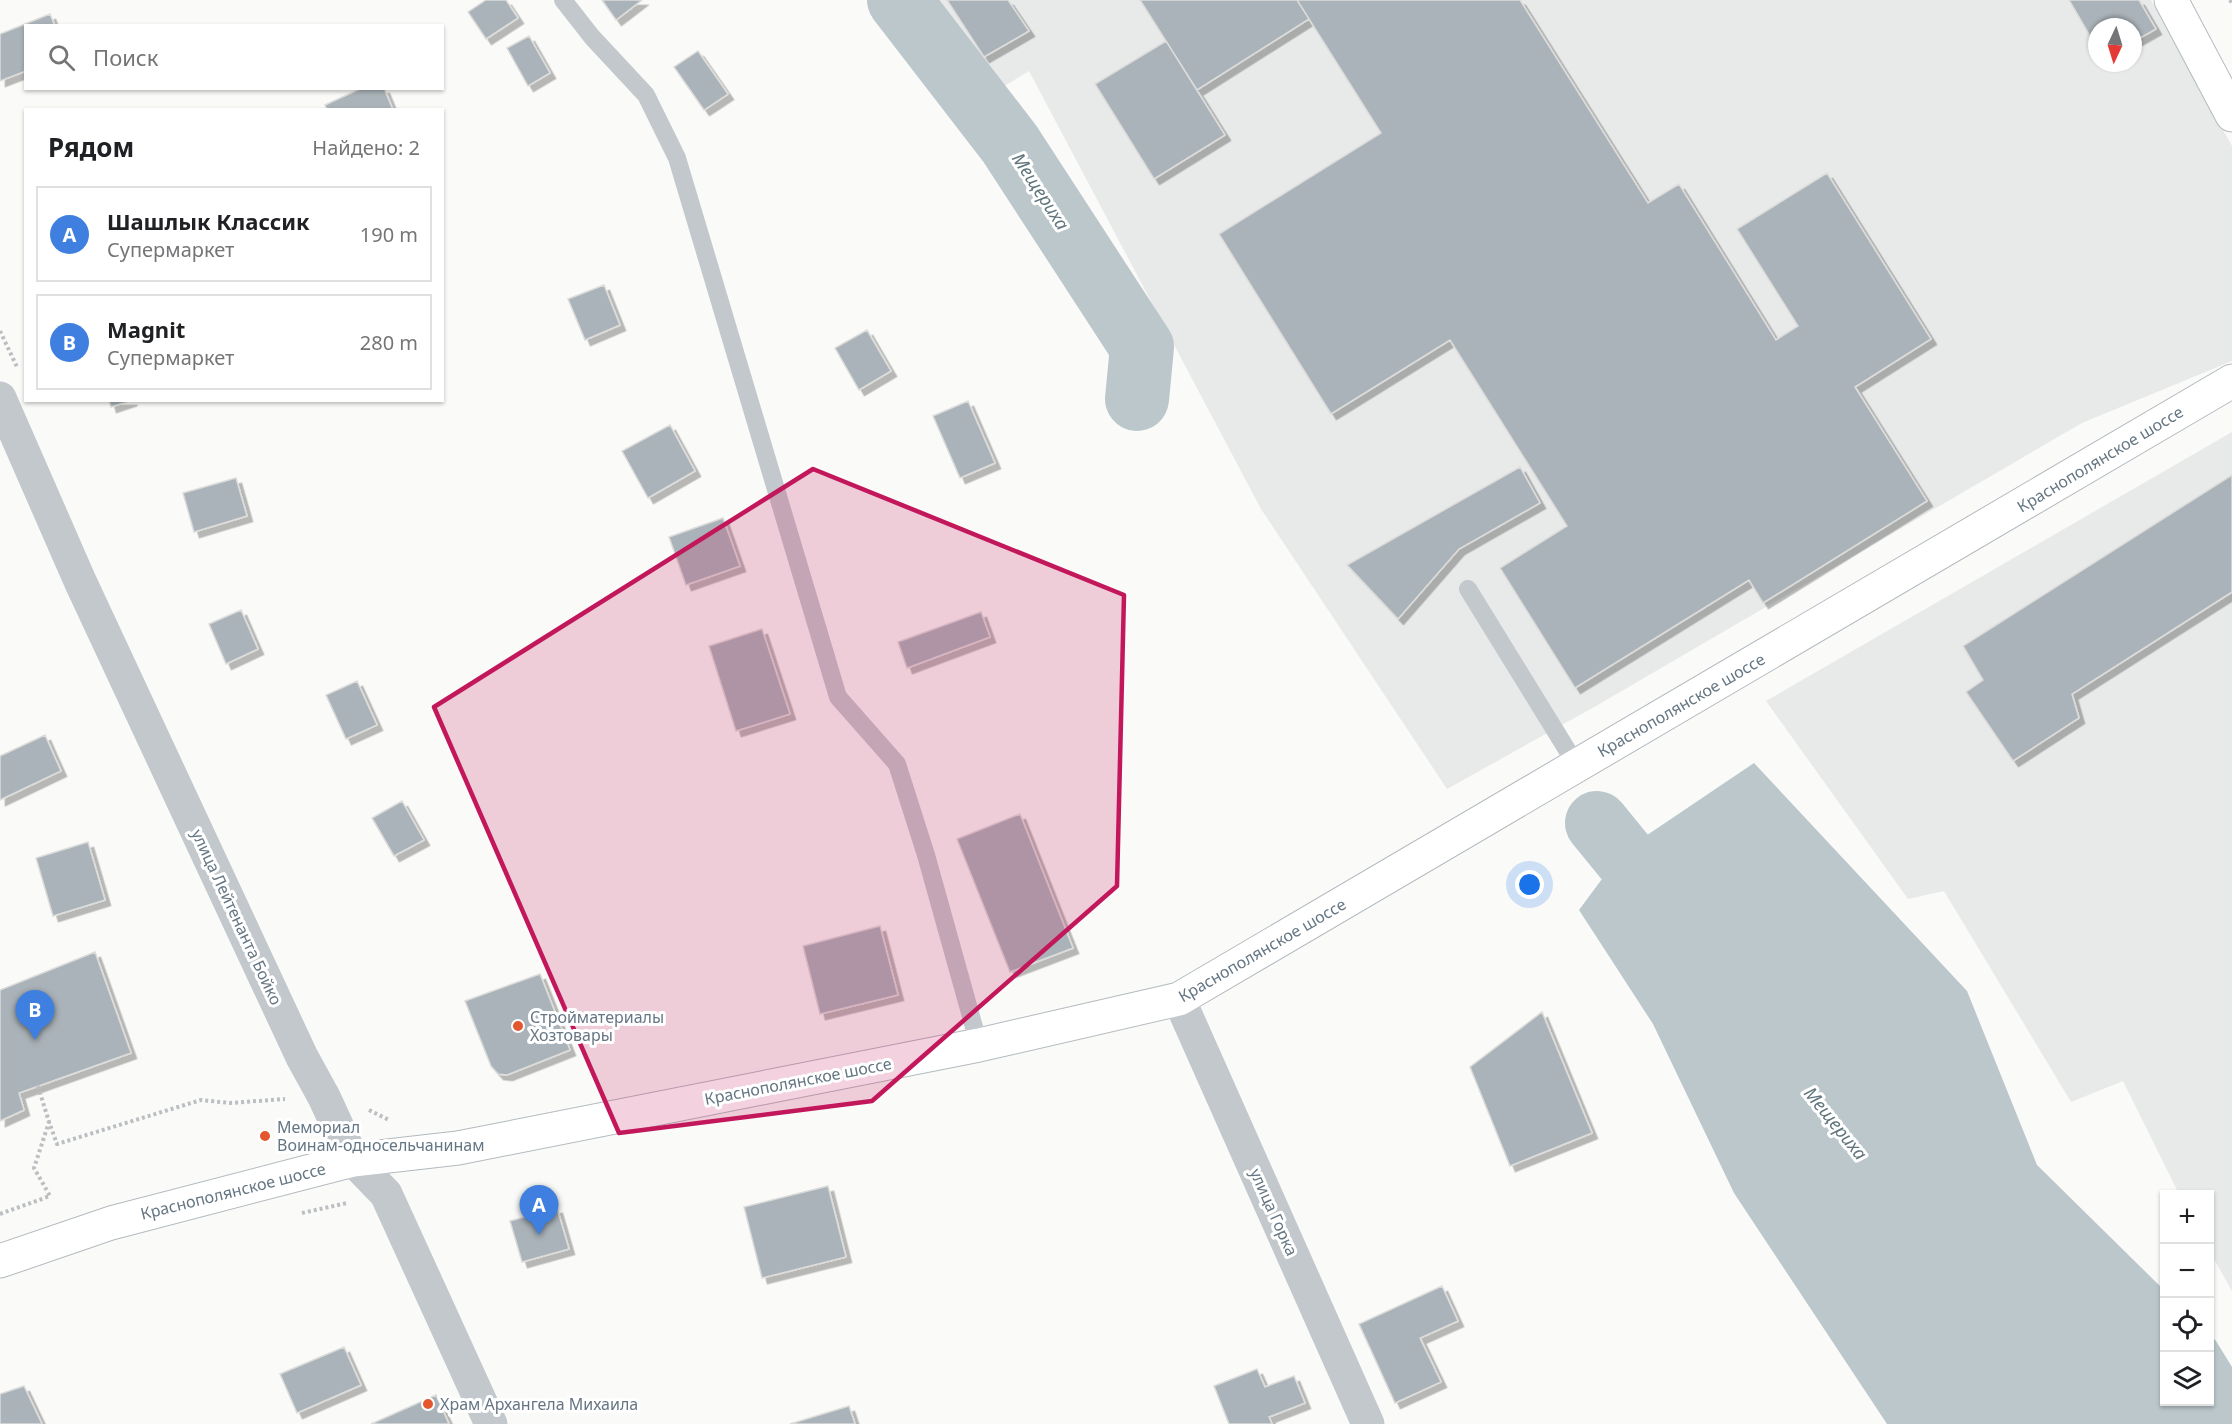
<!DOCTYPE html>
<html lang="ru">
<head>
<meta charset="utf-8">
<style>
	:root { --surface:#fff; --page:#f2f2f2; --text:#202124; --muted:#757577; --line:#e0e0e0; --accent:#e4572e }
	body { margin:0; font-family:"Noto Sans",sans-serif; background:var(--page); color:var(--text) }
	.controls { position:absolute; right:18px; bottom:18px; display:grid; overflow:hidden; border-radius:0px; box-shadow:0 2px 4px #0004 }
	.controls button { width:54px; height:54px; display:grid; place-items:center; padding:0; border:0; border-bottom:2px solid var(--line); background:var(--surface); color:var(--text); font:30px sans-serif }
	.compass { position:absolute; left:2088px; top:18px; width:54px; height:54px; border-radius:50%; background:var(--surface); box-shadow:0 2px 4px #0004; rotate:184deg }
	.you { position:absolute; left:1530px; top:885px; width:21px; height:21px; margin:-15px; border:4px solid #fff; border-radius:50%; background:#1a73e8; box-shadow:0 0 0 9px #1a73e833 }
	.badge { display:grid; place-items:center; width:39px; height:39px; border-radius:50%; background:var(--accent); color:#fff; font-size:20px; font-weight:700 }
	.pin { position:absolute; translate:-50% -50px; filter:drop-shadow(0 2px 3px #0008) }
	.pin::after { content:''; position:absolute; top:32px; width:21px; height:18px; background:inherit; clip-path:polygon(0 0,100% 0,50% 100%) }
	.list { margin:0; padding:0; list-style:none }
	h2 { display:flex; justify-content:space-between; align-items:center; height:78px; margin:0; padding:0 24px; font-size:26px }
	h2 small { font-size:20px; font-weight:400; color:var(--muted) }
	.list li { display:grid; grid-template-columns:39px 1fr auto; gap:18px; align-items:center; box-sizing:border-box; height:96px; margin:0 12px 12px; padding:0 12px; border:2px solid var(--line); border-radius:0px }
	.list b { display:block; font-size:22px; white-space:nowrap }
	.list p { margin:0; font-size:20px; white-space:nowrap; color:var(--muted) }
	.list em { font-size:20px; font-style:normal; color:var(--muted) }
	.icon { flex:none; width:33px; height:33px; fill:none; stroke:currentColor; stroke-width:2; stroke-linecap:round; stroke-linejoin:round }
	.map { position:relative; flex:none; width:2232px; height:1424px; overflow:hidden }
	.search { position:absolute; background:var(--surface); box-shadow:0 2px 4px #0004; left:24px; top:24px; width:420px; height:66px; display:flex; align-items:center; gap:15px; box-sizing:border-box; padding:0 21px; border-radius:0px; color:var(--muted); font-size:22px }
	.panel { position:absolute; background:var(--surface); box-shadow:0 2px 4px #0004; left:24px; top:108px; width:420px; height:294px; border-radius:0px }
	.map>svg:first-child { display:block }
	.built { fill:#e8e9e9; fill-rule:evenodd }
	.water { fill:#bbc7cb }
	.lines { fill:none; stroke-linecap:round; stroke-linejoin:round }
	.river { stroke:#bbc7cb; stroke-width:64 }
	.building { fill:#aab3b9; stroke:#dcdcda; stroke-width:1.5; filter:url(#shadow) }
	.secondary-casing { stroke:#b3babf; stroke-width:35 }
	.path { stroke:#bbbfc2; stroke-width:4; stroke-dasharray:3 3; stroke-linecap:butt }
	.service { stroke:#c3c8cc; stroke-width:18 }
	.minor { stroke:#c3c8cc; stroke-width:33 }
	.secondary { stroke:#fff; stroke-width:33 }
	.marked { fill:#c2185b; fill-opacity:0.2; stroke:#c2185b; stroke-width:4.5; stroke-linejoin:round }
	.poi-dot { fill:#e4572e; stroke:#fff; stroke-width:2 }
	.labels { text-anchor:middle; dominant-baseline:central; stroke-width:6; stroke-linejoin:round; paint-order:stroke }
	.street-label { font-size:16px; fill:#657683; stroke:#fff }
	.poi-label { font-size:16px; fill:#657683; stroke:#fff; text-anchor:start }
	.water-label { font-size:18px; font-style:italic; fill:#60757c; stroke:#fff }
</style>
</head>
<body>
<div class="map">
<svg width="2232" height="1424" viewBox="0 0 2232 1424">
	<defs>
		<filter id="shadow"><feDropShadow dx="5.5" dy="5.5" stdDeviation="0" flood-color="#0004"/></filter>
	</defs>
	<rect width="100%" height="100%" fill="#fafaf8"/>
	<path class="built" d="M 898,0 L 2151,0 L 2232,146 L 2232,361 L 2082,423 L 1596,706 L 1447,789 L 1261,509 L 1029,71 L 985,98 ZM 2097,27 L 2133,27 L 2133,63 L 2097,63 Z
		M 2232,432 L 2232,1291 L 2210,1252 L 2210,1194 L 2179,1194 L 2123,1081 L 2071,1102 L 1944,891 L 1908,899 L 1766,701 Z"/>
	<path class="water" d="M 1754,763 L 1967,991 L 2037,1165 L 2164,1290 L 2164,1402 L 2210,1402 L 2210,1334 L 2216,1341 L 2232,1367 L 2232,1424 L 1887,1424 L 1734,1193 L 1653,1024 L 1579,910 L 1622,852 Z"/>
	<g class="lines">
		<path class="river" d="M 899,0 L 1010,144 L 1142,347 L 1137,399
			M 1597,823 L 1677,921"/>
	</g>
	<path class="building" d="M 486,0 L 506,0 L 518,18 L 486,39 L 468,12 Z
		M 602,0 L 642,0 L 616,20 Z
		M 947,0 L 1008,0 L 1029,31 L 984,57 Z
		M 1140,0 L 1297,0 L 1309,19 L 1197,90 Z
		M 1297,0 L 1520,0 L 1648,203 L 1679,184 L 1776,340 L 1798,326 L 1737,229 L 1827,173 L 1931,339 L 1855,387 L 1927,501 L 1763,603 L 1749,580 L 1575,688 L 1500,568 L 1567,526 L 1450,340 L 1331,414 L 1219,234 L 1381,133 Z
		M 2069,0 L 2139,0 L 2156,29 L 2133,42 L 2133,27 L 2097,27 L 2097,48 Z
		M 50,14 L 55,26 L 26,26 L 26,71 L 0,81 L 0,34 Z
		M 529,36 L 550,73 L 528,86 L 507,48 Z
		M 1166,41 L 1225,135 L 1154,179 L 1095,84 Z
		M 698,51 L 728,94 L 704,110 L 674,67 Z
		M 362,88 L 384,88 L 393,110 L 327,110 L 325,105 Z
		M 604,285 L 620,325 L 585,340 L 568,299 Z
		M 867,330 L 891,371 L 859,390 L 835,348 Z
		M 109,400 L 132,400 L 111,407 Z
		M 968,401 L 995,463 L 960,478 L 933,416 Z
		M 670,425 L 695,471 L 648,498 L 622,451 Z
		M 1520,467 L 1540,503 L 1459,549 L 1398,619 L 1347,565 Z
		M 2232,475 L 2232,592 L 2072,694 L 2079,718 L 2013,761 L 1966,692 L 1983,680 L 1963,646 Z
		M 236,478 L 247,516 L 194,532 L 183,493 Z
		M 723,518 L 740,566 L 686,585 L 669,537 Z
		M 241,610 L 258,649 L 226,664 L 209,624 Z
		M 981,612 L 990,637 L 907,668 L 898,642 Z
		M 762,629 L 790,714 L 736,731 L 709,646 Z
		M 357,681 L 377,725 L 346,739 L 326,695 Z
		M 45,735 L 61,771 L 0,800 L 0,756 Z
		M 402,801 L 424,840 L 394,856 L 372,818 Z
		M 1020,814 L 1073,948 L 1010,972 L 957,839 Z
		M 88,842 L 105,900 L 53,916 L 36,858 Z
		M 880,926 L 898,995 L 820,1014 L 803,946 Z
		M 95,952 L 131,1053 L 19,1093 L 24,1110 L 0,1121 L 0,990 Z
		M 540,974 L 570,1050 L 507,1075 L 498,1074 L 491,1066 L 465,1001 Z
		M 1542,1012 L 1592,1133 L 1510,1166 L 1470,1067 Z
		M 828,1186 L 846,1257 L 762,1278 L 744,1207 Z
		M 557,1208 L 569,1249 L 522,1262 L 510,1221 Z
		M 1442,1286 L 1458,1321 L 1420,1338 L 1441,1382 L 1395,1403 L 1359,1324 Z
		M 344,1347 L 361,1385 L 297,1413 L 280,1374 Z
		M 1257,1369 L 1265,1387 L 1294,1376 L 1305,1403 L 1269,1417 L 1272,1424 L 1229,1424 L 1214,1386 Z
		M 24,1386 L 42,1424 L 0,1424 L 0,1394 Z
		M 436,1395 L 449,1424 L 371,1424 Z
		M 849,1406 L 855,1424 L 790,1424 Z"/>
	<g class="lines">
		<defs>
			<path id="secondary" d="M 2171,0 L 2232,115
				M 0,1261 L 111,1223 L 353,1160 L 458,1148 L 979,1045 L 1179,999 L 2232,381"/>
		</defs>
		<use href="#secondary" class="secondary-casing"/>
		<path class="path" d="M 2230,0 L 2232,3
			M 0,331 L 17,367
			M 38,1086 L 49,1122
			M 369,1110 L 389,1120
			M 302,1213 L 347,1203
			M 0,1214 L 50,1196 L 34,1168 L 49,1122 L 57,1144 L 201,1100 L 230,1103 L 285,1099"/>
		<path class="service" d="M 563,0 L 592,37 L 646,95 L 677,158 L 838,697 L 897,764 L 926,855 L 979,1045
			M 1468,589 L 1577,766"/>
		<path class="minor" d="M 0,398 L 80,581 L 302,1057 L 324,1097 L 353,1160 L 386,1194 L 491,1424
			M 1179,999 L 1368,1424"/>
		<use href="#secondary" class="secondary"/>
	</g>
	<path class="marked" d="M 813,469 L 1124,595 L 1117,886 L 872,1101 L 619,1133 L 434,707 Z"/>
	<g class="poi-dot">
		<circle cx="518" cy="1026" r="6"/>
		<circle cx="265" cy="1136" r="6"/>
		<circle cx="428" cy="1404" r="6"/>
	</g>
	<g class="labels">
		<g class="street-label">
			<text transform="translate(2100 459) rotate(-31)">Краснополянское шоссе</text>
			<text transform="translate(1681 705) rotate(-30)">Краснополянское шоссе</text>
			<text transform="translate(237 917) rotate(65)">улица Лейтенанта Бойко</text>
			<text transform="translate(1262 950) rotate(-30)">Краснополянское шоссе</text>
			<text transform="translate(798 1081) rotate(-11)">Краснополянское шоссе</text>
			<text transform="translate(233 1191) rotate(-14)">Краснополянское шоссе</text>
			<text transform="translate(1274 1212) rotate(66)">улица Горка</text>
		</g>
		<g class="poi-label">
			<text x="530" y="1017">Стройматериалы<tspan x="530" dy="18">Хозтовары</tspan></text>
			<text x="277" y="1127">Мемориал<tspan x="277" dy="18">Воинам-односельчанинам</tspan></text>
			<text x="440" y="1404">Храм Архангела Михаила</text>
		</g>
		<g class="water-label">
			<text transform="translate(1041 191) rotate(57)">Мещериха</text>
			<text transform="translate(1836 1123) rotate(51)">Мещериха</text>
		</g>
	</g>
</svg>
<div class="controls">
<button>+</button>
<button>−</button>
<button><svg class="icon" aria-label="locate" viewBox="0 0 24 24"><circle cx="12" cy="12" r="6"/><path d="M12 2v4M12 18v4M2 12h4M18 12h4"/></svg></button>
<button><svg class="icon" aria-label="layers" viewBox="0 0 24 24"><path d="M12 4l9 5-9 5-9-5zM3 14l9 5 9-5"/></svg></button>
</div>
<svg class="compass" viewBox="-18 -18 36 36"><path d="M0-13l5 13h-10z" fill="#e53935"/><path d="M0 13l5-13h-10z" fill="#757577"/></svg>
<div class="you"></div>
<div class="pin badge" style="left:539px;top:1235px;background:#3f7fe0">A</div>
<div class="pin badge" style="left:35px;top:1040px;background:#3f7fe0">B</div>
<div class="search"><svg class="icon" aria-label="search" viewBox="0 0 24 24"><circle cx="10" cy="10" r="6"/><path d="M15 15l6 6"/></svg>Поиск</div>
<section class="panel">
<h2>Рядом<small>Найдено: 2</small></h2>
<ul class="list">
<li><span class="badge" style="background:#3f7fe0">A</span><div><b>Шашлык Классик</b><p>Супермаркет</p></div><em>190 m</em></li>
<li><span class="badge" style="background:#3f7fe0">B</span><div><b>Magnit</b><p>Супермаркет</p></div><em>280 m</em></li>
</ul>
</section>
</div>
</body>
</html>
